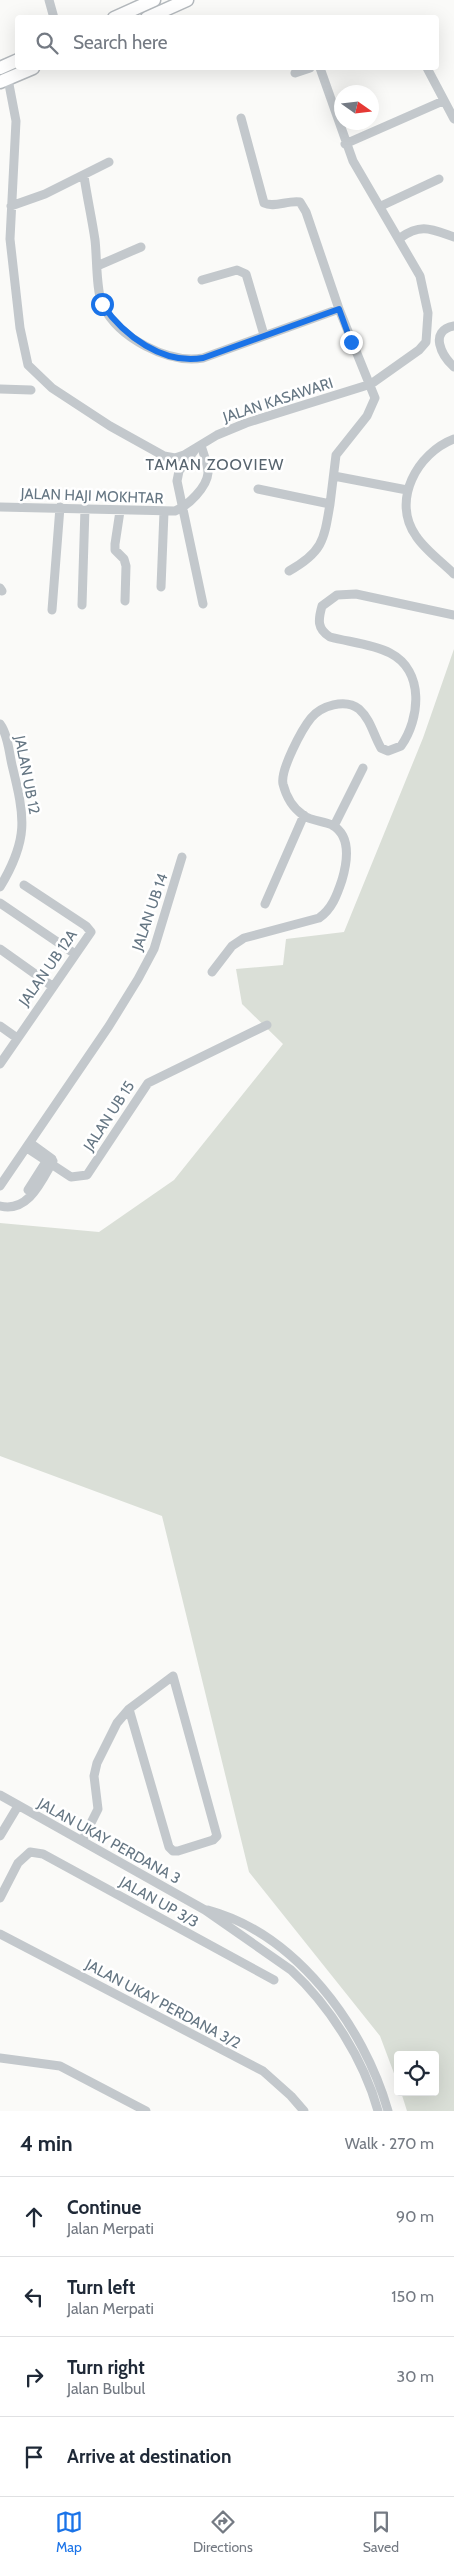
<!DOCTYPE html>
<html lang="en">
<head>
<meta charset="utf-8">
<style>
	:root { --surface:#fff; --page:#f6f6f7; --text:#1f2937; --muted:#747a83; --line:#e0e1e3; --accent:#1a73e8 }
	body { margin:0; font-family:Cabin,sans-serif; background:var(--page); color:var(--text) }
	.controls { position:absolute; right:15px; bottom:15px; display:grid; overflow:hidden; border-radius:5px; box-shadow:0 5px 20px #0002 }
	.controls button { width:45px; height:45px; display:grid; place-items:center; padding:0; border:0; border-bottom:1px solid var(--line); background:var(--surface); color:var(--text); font:25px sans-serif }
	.compass { position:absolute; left:334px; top:85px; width:45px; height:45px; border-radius:50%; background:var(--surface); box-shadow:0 5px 20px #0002; rotate:104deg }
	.stop { position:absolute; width:15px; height:15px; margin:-11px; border:4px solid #1a73e8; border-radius:50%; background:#fff }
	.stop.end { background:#1a73e8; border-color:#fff; box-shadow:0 1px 5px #0008 }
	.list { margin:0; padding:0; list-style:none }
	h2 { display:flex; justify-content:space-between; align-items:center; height:65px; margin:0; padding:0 20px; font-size:21px }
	h2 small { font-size:16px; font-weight:400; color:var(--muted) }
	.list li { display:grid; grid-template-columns:32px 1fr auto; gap:15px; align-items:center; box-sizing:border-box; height:80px; padding:0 20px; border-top:1px solid var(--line) }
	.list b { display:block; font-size:19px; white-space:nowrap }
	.list p { margin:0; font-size:16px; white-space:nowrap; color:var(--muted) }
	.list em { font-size:16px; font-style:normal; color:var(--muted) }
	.icon { flex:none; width:28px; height:28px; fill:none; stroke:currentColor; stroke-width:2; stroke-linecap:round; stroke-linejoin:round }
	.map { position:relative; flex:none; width:454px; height:2111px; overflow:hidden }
	.search { position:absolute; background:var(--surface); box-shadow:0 5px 20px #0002; left:15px; right:15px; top:15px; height:55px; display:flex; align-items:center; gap:12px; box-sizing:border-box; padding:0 18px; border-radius:5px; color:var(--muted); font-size:19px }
	.sheet { height:385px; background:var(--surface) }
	nav { display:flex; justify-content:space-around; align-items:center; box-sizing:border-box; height:70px; border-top:1px solid var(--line); background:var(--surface); font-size:14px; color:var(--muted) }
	nav a { display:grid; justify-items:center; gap:2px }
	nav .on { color:var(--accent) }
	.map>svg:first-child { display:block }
	.green { fill:#dadfd7 }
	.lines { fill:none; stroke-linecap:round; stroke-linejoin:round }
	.highway-casing { stroke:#b4b9bd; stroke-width:15 }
	.minor { stroke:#c3c8cc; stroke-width:9 }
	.highway { stroke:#fff; stroke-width:12 }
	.route { stroke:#1a73e8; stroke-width:6 }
	.labels { text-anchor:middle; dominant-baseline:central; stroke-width:5; stroke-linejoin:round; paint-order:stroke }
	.street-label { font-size:15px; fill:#657683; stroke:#fff }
	.neighbourhood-label { font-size:16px; letter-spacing:1px; fill:#57646e; stroke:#fff }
</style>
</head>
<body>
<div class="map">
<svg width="454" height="2111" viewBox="0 0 454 2111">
	<rect width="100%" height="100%" fill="#fafaf8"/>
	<path class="green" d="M 454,649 L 454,2111 L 407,2111 L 401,2092 L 435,2092 L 435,2055 L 398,2055 L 398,2084 L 380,2036 L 249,1872 L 162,1516 L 0,1456 L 0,1223 L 99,1232 L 174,1180 L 283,1044 L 242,1004 L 236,969 L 283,965 L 286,939 L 344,932 L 423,738 Z"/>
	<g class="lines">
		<defs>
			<path id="highway" d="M 114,18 L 154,0
				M 147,18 L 187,0
				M 0,68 L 18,60
				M 0,82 L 33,68"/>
		</defs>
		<use href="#highway" class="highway-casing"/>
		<path class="minor" d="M 49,0 L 54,18
			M 427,68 L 454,119
			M 295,73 L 310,68
			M 8,79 L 16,121 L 10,239 L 20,328 L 28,365 L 52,388 L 110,426 L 164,456 L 175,458 L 184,455 L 217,435 L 246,423 L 371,384 L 419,350 L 426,342 L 428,313 L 420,276 L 353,161 L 320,68
			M 241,118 L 264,203 C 274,208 288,200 300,202 L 306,212 L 339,309 L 375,398 L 367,416 L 336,455 L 330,504 L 258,489
			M 345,144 L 443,101
			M 84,176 C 87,197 92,219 95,240 C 97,256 96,293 103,306 C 119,338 168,364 203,358 L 339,309
			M 11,206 L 45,194 L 109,162
			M 381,206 L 439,179
			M 400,238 C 421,223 431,229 454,237
			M 97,266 L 141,247
			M 202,280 L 237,270 L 246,274 L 264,335
			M 454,326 C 428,331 442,356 454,367
			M 0,389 L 31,390
			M 454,439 C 417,453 391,501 416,536 C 425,550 442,562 454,574
			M 194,451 L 179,471 L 177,481 L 203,604
			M 334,476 L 407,490
			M 0,507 L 175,511 C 188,506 207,487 208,473 C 208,464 203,453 201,445
			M 120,511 L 115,544 L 115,550 L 124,559 L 126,566 L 125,601
			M 289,571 C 323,552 324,540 330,504
			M 161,587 L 164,512
			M 0,588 L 2,591
			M 82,605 L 85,508
			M 52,610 L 60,507
			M 0,724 C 8,735 9,752 12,765 C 25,818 29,839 0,887
			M 334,826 L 363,768
			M 0,903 L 75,954
			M 265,904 L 304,815
			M 0,949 L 52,986
			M 212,972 L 232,946 L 244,938 L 319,918 C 332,909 337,895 342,880 C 347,863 352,836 332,825 C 323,821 311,821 303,815 C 293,808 286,796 283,784 C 280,770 302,729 311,718 C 321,706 345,698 359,709 C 371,720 373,734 381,748 L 388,751 L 401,746 C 420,719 425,671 390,653 C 373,644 349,642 330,637 C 317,629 318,620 322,606 L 337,595 L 356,594 L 454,615
			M 0,1026 L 17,1038
			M 0,1064 L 91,932 L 86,926 L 24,885
			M 30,1143 L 52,1159
			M 27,1148 L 71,1177 L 87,1175 L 148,1083 L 267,1025
			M 0,1186 L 109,1026 L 138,979 L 154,949 L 182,857
			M 28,1190 L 49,1157
			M 0,1206 C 28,1213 41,1182 53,1161
			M 0,1795 L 205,1910 L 291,1970 C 330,2006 364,2060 378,2111
			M 0,1836 L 18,1806
			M 82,1841 L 98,1809 L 94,1776 L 97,1763 L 117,1723 L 129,1709 L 173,1676 L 217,1836 L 213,1840 L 178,1851 L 173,1851 L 169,1847 L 129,1709
			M 0,1898 L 18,1863 L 30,1852 L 43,1854 L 274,1980
			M 208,1910 C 296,1934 364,2026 388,2111
			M 0,1934 L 263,2071 L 291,2096 L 304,2111
			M 0,2058 L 60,2066 L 146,2111"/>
		<use href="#highway" class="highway"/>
	</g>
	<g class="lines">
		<path class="route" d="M 102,304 C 124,336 163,365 203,358 L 339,309 L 351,342"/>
	</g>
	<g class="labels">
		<g class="street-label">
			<text transform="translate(278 400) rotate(-18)">JALAN KASAWARI</text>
			<text transform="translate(92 496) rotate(2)">JALAN HAJI MOKHTAR</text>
			<text transform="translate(27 775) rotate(79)">JALAN UB 12</text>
			<text transform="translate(150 912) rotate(-71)">JALAN UB 14</text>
			<text transform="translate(48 968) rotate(-55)">JALAN UB 12A</text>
			<text transform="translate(109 1116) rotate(-57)">JALAN UB 15</text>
			<text transform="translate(109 1841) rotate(29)">JALAN UKAY PERDANA 3</text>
			<text transform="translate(159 1902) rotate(29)">JALAN UP 3/3</text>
			<text transform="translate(163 2004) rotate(28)">JALAN UKAY PERDANA 3/2</text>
		</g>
		<g class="neighbourhood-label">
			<text x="215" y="464">TAMAN ZOOVIEW</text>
		</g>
	</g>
</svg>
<div class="controls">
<button><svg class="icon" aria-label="locate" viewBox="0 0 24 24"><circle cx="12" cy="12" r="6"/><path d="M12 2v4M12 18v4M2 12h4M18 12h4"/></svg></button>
</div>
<svg class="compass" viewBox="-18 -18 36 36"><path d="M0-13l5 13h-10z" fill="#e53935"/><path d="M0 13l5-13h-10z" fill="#747a83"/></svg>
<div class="stop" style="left:102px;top:304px"></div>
<div class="stop end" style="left:351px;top:342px"></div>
<div class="search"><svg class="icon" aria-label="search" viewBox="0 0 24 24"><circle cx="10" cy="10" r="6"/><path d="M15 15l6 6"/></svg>Search here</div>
</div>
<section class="sheet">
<h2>4 min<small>Walk · 270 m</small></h2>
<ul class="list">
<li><svg class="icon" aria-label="ahead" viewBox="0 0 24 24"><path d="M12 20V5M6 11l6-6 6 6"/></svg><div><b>Continue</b><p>Jalan Merpati</p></div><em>90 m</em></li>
<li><svg class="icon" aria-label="left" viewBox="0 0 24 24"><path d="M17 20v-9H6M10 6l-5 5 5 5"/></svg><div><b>Turn left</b><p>Jalan Merpati</p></div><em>150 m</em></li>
<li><svg class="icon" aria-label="right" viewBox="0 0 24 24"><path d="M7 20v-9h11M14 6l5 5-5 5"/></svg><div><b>Turn right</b><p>Jalan Bulbul</p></div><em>30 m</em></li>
<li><svg class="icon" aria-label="arrive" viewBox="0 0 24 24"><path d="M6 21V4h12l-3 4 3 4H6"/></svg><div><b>Arrive at destination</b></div></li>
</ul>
</section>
<nav>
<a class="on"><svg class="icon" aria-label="map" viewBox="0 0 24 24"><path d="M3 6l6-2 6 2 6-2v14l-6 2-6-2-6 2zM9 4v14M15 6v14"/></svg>Map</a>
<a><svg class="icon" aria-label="directions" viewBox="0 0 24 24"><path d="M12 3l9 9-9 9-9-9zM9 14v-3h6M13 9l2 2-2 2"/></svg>Directions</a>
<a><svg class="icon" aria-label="saved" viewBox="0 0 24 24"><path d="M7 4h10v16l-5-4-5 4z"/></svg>Saved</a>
</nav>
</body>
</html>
